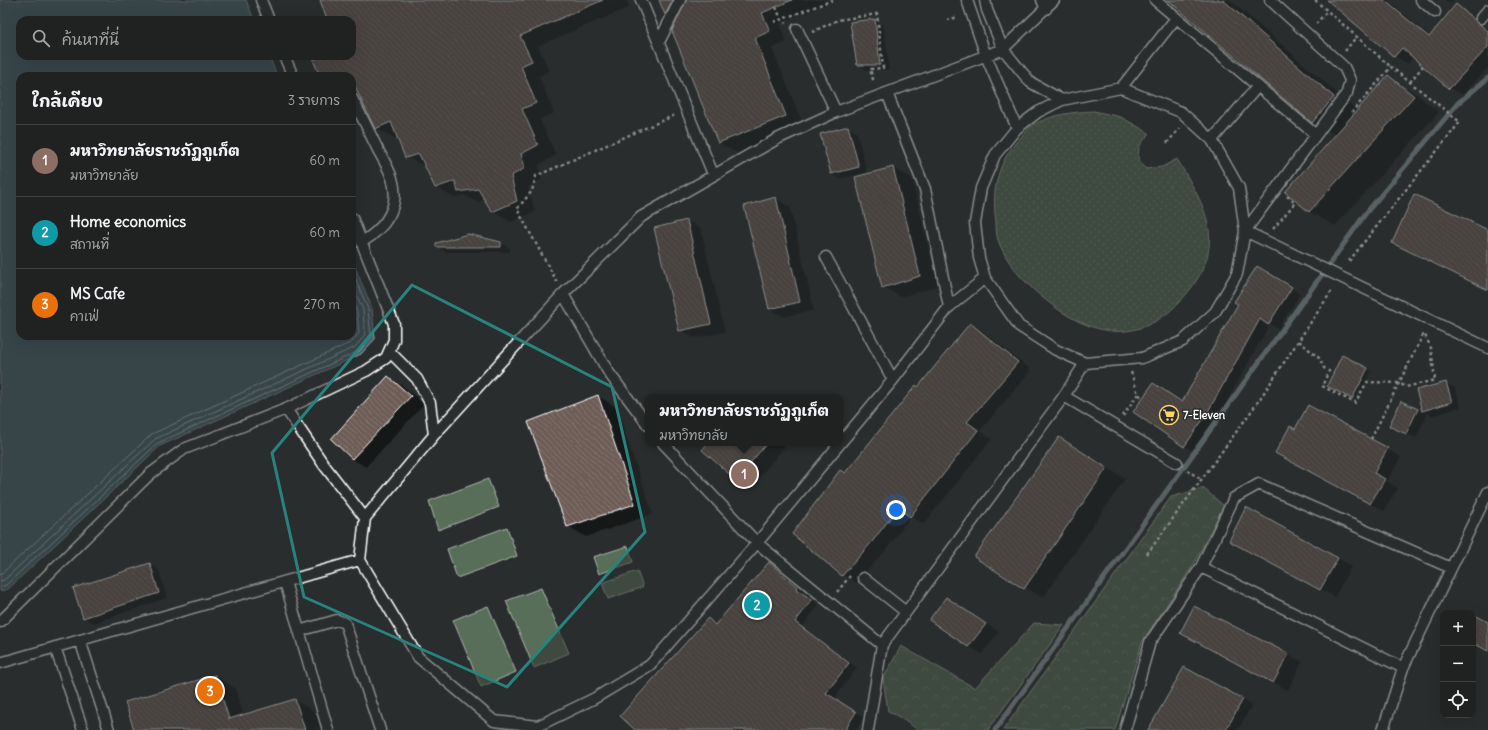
<!DOCTYPE html>
<html lang="th">
<head>
<meta charset="utf-8">
<style>
	:root { --surface:#202222; --page:#2d2f2f; --text:#f1f3f6; --muted:#a2a4a5; --line:#3d3f40; --accent:#1a73e8 }
	body { margin:0; font-family:Delius,"Playpen Sans Thai",sans-serif; background:var(--page); color:var(--text) }
	.controls { position:absolute; right:12px; bottom:12px; display:grid; overflow:hidden; border-radius:8px; box-shadow:0 4px 16px #0002 }
	.controls button { width:36px; height:36px; display:grid; place-items:center; padding:0; border:0; border-bottom:1px solid var(--line); background:var(--surface); color:var(--text); font:20px sans-serif }
	.you { position:absolute; left:896px; top:510px; width:14px; height:14px; margin:-10px; border:3px solid #fff; border-radius:50%; background:#1a73e8; box-shadow:0 0 0 6px #1a73e833 }
	.badge { display:grid; place-items:center; width:26px; height:26px; border-radius:50%; background:var(--accent); color:#fff; font-size:13px; font-weight:700 }
	.pin { position:absolute; translate:-50% -50%; border:2px solid #fff; box-shadow:0 1px 4px #0006 }
	.popup { position:absolute; left:645px; top:394px; width:198px; height:52px; box-sizing:border-box; display:grid; place-content:center; border-radius:8px; background:var(--surface); filter:drop-shadow(0 1px 3px #0005); font-size:13px; white-space:nowrap; color:var(--muted) }
	.popup b { font-size:15px; color:var(--text) }
	.popup::after { content:''; position:absolute; left:50%; top:100%; margin-left:-8px; border:8px solid transparent; border-top-color:var(--surface) }
	.list { margin:0; padding:0; list-style:none }
	h2 { display:flex; justify-content:space-between; align-items:center; height:52px; margin:0; padding:0 16px; font-size:17px }
	h2 small { font-size:13px; font-weight:400; color:var(--muted) }
	.list li { display:grid; grid-template-columns:26px 1fr auto; gap:12px; align-items:center; box-sizing:border-box; height:72px; padding:0 16px; border-top:1px solid var(--line) }
	.list b { display:block; font-size:15px; white-space:nowrap }
	.list p { margin:0; font-size:13px; white-space:nowrap; color:var(--muted) }
	.list em { font-size:13px; font-style:normal; color:var(--muted) }
	.icon { flex:none; width:22px; height:22px; fill:none; stroke:currentColor; stroke-width:2; stroke-linecap:round; stroke-linejoin:round }
	.map { position:relative; flex:none; width:1488px; height:730px; overflow:hidden }
	.search { position:absolute; background:var(--surface); box-shadow:0 4px 16px #0002; left:16px; top:16px; width:340px; height:44px; display:flex; align-items:center; gap:10px; box-sizing:border-box; padding:0 14px; border-radius:12px; color:var(--muted); font-size:15px }
	.panel { position:absolute; background:var(--surface); box-shadow:0 4px 16px #0002; left:16px; top:72px; width:340px; height:268px; border-radius:12px }
	.map>svg:first-child { display:block }
	.grass { fill:url(#grass-dots); stroke:#acb6ac }
	.forest { fill:url(#forest-crowns); stroke:#acb6ac }
	.park { fill:#596e59; stroke:#acb6ac }
	.water { fill:#46626a; stroke:#90a1a6 }
	.shadow { fill:#0007 }
	.lines { fill:none; stroke-linecap:round; stroke-linejoin:round }
	.shore { stroke:#b5c0c3; stroke-width:1 }
	.stream { stroke:#90a1a6; stroke-width:5 }
	.building { fill:url(#building-back-hatch); stroke:#fff }
	.lane-casing { stroke:#fff; stroke-width:13 }
	.path { stroke:#fff; stroke-width:2.5; stroke-dasharray:3 3; stroke-linecap:butt }
	.lane { stroke:#2a2d2e; stroke-width:10 }
	.marked { fill:none; stroke:#27847c; stroke-width:3; stroke-linejoin:round }
	.labels { text-anchor:middle; dominant-baseline:central; stroke-width:3; stroke-linejoin:round; paint-order:stroke }
	.poi-label { font-size:11px; font-weight:bold; fill:#fff; stroke:#2a2d2e; text-anchor:start }
</style>
</head>
<body>
<div class="map">
<svg width="1488" height="730" viewBox="0 0 1488 730">
	<defs>
		<pattern id="grass-dots" width="8" height="8" patternUnits="userSpaceOnUse"><rect width="8" height="8" fill="#596e59"/><path d="M2 2h.1M6 6h.1" fill="none" stroke="#728472" stroke-width="1.8" stroke-linecap="round"/></pattern>
		<pattern id="forest-crowns" width="20" height="18" patternUnits="userSpaceOnUse"><rect width="20" height="18" fill="#596e59"/><path d="M2 6a3 3 0 1 1 6 0M12 15a3 3 0 1 1 6 0" fill="none" stroke="#728472"/></pattern>
		<pattern id="building-back-hatch" width="6" height="6" patternUnits="userSpaceOnUse"><rect width="6" height="6" fill="#6e5d56"/><path d="M-1 5l2 2M0 0l6 6M5-1l2 2" fill="none" stroke="#84756f"/></pattern>
	</defs>
	<rect width="100%" height="100%" fill="#2a2d2e"/>
	<filter id="ink" filterUnits="userSpaceOnUse"><feTurbulence type="fractalNoise" baseFrequency=".025" numOctaves="2"/><feDisplacementMap in="SourceGraphic" scale="8" xChannelSelector="R" yChannelSelector="G"/><feConvolveMatrix kernelMatrix="1 2 1 2 8 2 1 2 1" color-interpolation-filters="sRGB"/></filter>
	<g filter="url(#ink)">
		<path class="grass" d="M 1094,111 L 1121,117 L 1149,133 L 1139,147 L 1138,159 L 1146,169 L 1162,167 L 1177,159 C 1203,203 1227,239 1192,287 C 1147,347 1096,342 1042,297 C 1024,282 1006,263 998,240 C 996,234 996,228 996,222 C 991,189 998,160 1022,136 C 1026,132 1030,126 1035,124 C 1054,114 1073,112 1094,111 Z"/>
		<path class="forest" d="M 1203,488 L 1224,506 L 1192,567 L 1142,642 L 1115,730 L 1003,730 L 1171,497 Z
			M 1034,623 L 1064,625 L 988,730 L 917,730 L 908,722 L 888,711 L 883,679 L 901,646 L 975,688 Z"/>
		<path class="park" d="M 488,479 L 499,507 L 438,530 L 429,501 Z
			M 507,527 L 517,556 L 457,578 L 447,549 Z
			M 628,546 L 633,562 L 599,574 L 593,557 Z
			M 637,571 L 643,587 L 608,599 L 602,583 Z
			M 541,588 L 569,653 L 534,668 L 506,601 Z
			M 488,606 L 516,672 L 481,687 L 453,620 Z"/>
		<path class="water" d="M 0,0 L 246,0 L 254,20 L 20,20 L 20,56 L 269,56 L 277,76 L 20,76 L 20,336 L 352,336 L 352,260 L 372,308 L 375,339 L 361,354 L 160,446 L 8,589 L 0,591 Z"/>
		<path class="shadow" d="M 321,0 L 626,0 L 630,7 L 538,46 L 549,71 L 539,76 L 554,113 L 540,119 L 556,155 L 539,165 L 542,179 L 528,187 L 535,212 L 511,222 L 492,211 L 486,200 L 477,202 L 464,195 L 454,198 L 436,187 L 426,167 L 406,157 L 398,137 L 394,138 L 376,128 L 358,90 L 352,92 L 352,76 L 322,76 L 323,56 L 352,56 L 352,20 L 328,20 Z
			M 660,0 L 837,0 L 780,23 L 787,42 L 772,48 L 804,126 L 737,153 L 719,143 L 678,21 L 666,14 Z
			M 1170,0 L 1230,0 L 1358,111 L 1388,77 L 1413,92 L 1439,112 L 1335,226 L 1310,212 L 1286,192 L 1336,136 L 1312,122 Z
			M 1328,0 L 1387,0 L 1430,36 L 1456,6 L 1469,13 L 1488,29 L 1488,68 L 1463,95 L 1450,88 L 1413,57 L 1408,64 L 1395,56 Z
			M 1444,0 L 1454,0 L 1451,4 Z
			M 874,20 L 884,26 L 889,70 L 867,70 L 858,65 Z
			M 847,127 L 857,133 L 867,172 L 841,179 L 832,174 Z
			M 893,168 L 912,178 L 938,286 L 901,297 L 883,287 L 856,178 Z
			M 776,199 L 790,207 L 814,310 L 784,317 L 770,309 Z
			M 687,221 L 701,229 L 725,332 L 694,338 L 680,330 Z
			M 1488,232 L 1488,290 L 1393,243 Z
			M 501,243 L 510,248 L 510,252 L 446,252 L 437,247 Z
			M 1267,272 L 1300,294 L 1278,329 L 1270,324 L 1216,421 L 1194,451 L 1185,446 L 1183,403 L 1239,304 Z
			M 970,324 L 984,332 L 1031,370 L 980,431 L 992,439 L 924,524 L 911,517 L 885,551 L 856,583 L 843,575 L 846,474 Z
			M 1367,368 L 1371,371 L 1357,400 L 1332,388 Z
			M 388,377 L 402,385 L 424,404 L 366,467 L 352,459 Z
			M 1446,383 L 1455,388 L 1461,407 L 1432,416 L 1428,413 L 1416,438 L 1399,431 L 1401,402 L 1423,413 L 1417,391 Z
			M 598,396 L 616,407 L 653,514 L 586,537 L 568,526 Z
			M 1296,430 L 1387,449 L 1401,457 L 1387,481 L 1398,488 L 1384,511 L 1290,460 Z
			M 1060,438 L 1125,479 L 1043,598 L 975,557 Z
			M 710,443 L 787,443 L 787,444 L 751,487 L 737,479 L 703,450 Z
			M 1244,548 L 1338,558 L 1351,566 L 1335,597 Z
			M 769,563 L 778,568 L 805,593 L 804,594 L 819,605 L 802,627 L 857,668 L 834,699 L 864,717 L 856,730 L 637,730 L 708,619 L 716,624 Z
			M 150,564 L 159,570 L 167,598 L 94,623 L 84,618 L 74,589 Z
			M 947,598 L 999,632 L 982,654 L 968,646 Z
			M 1462,610 L 1469,613 L 1460,613 Z
			M 1195,640 L 1288,654 L 1302,662 L 1288,690 Z
			M 1184,668 L 1252,705 L 1238,730 L 1149,730 Z
			M 215,676 L 235,688 L 244,716 L 295,700 L 315,712 L 321,730 L 135,730 Z"/>
		<g class="lines">
			<path class="shore" d="M 0,575 L 152,434 L 352,342 L 359,333 L 357,312 L 352,299
				M 0,581 L 4,580 L 155,439 L 355,347 L 365,335 L 363,310 L 352,284
				M 0,587 L 6,585 L 158,443 L 359,351 L 371,336 L 368,309 L 352,270"/>
			<path class="stream" d="M 995,730 L 1366,213 L 1458,103 L 1488,78"/>
		</g>
		<path class="building" d="M 320,0 L 603,0 L 520,36 L 532,61 L 521,66 L 536,103 L 522,109 L 538,145 L 521,154 L 525,168 L 511,176 L 517,201 L 492,212 L 478,189 L 458,192 L 455,181 L 435,188 L 419,154 L 405,158 L 391,122 L 375,129 L 352,80 L 352,76 L 320,76 L 313,60 L 321,56 L 352,56 L 352,20 L 327,20 Z
			M 659,0 L 673,0 L 665,15 Z
			M 686,0 L 792,0 L 762,13 L 770,31 L 755,38 L 786,116 L 718,143 L 672,31 Z
			M 1168,0 L 1223,0 L 1334,97 L 1312,123 Z
			M 1327,0 L 1384,0 L 1429,37 L 1456,4 L 1488,31 L 1488,47 L 1449,89 L 1402,48 L 1394,57 Z
			M 875,19 L 880,65 L 857,65 L 850,22 Z
			M 1388,75 L 1414,96 L 1309,212 L 1285,192 Z
			M 848,126 L 859,167 L 831,174 L 820,134 Z
			M 893,167 L 920,276 L 882,288 L 855,177 Z
			M 1414,194 L 1488,230 L 1488,290 L 1392,243 Z
			M 776,197 L 800,302 L 769,309 L 744,206 Z
			M 687,220 L 711,324 L 679,331 L 654,228 Z
			M 468,234 L 501,242 L 501,247 L 436,247 L 436,243 Z
			M 1257,266 L 1292,287 L 1268,325 L 1260,319 L 1206,415 L 1184,447 L 1133,412 L 1153,383 L 1182,402 L 1238,304 L 1234,302 Z
			M 970,323 L 1018,362 L 967,422 L 978,430 L 910,517 L 898,508 L 871,543 L 842,576 L 792,534 L 840,470 L 845,473 L 916,385 L 918,387 Z
			M 1342,355 L 1368,368 L 1352,399 L 1327,386 Z
			M 388,376 L 411,396 L 352,459 L 331,439 Z
			M 1446,382 L 1452,402 L 1422,411 L 1416,390 Z
			M 598,395 L 635,504 L 567,527 L 528,422 Z
			M 1401,401 L 1418,409 L 1406,434 L 1389,426 Z
			M 1308,405 L 1388,448 L 1374,473 L 1385,479 L 1370,504 L 1275,453 L 1290,426 L 1295,429 Z
			M 1059,437 L 1107,468 L 1024,589 L 974,557 Z
			M 708,443 L 767,443 L 736,480 L 702,450 Z
			M 1246,507 L 1338,558 L 1320,590 L 1229,541 Z
			M 769,562 L 797,587 L 796,589 L 812,600 L 795,622 L 849,663 L 826,693 L 856,712 L 845,730 L 635,730 L 620,716 L 708,618 L 715,625 Z
			M 150,563 L 159,593 L 83,618 L 73,588 Z
			M 946,597 L 986,624 L 968,647 L 929,620 Z
			M 1194,606 L 1289,654 L 1273,683 L 1180,633 Z
			M 1473,614 L 1488,622 L 1488,651 L 1473,643 Z
			M 1184,667 L 1243,699 L 1226,730 L 1148,730 Z
			M 215,675 L 229,719 L 295,699 L 305,730 L 134,730 L 125,702 Z"/>
		<g class="lines">
			<defs>
				<path id="lane" d="M 261,0 L 269,20
					M 641,0 L 713,174
					M 967,0 L 986,56 L 1017,128
					M 985,0 L 987,10 L 1003,49 L 1030,82 L 1062,100
					M 1042,0 L 1046,9
					M 1155,0 L 1316,135
					M 1421,0 L 1435,12
					M 1481,18 L 1488,10
					M 797,29 L 836,112
					M 659,42 L 680,0
					M 284,56 L 293,76
					M 1121,88 L 1176,18
					M 887,93 L 925,189 L 949,307
					M 352,98 C 361,115 370,133 378,150 C 383,159 389,169 392,178 C 401,207 385,228 362,242
					M 1212,140 L 1258,86
					M 1245,231 L 1239,188 L 1212,140 L 1181,112 L 1121,88 L 1062,100 L 1038,112 L 1017,128 L 995,155 L 981,188 L 975,223 L 979,258 L 985,278 L 1019,326 L 1056,350 L 1085,363 L 1142,358 L 1183,341 L 1215,312 L 1237,274 L 1245,231 L 1347,93 L 1350,80 L 1344,67 L 1270,0
					M 1245,231 L 1488,348
					M 826,257 L 893,380
					M 985,278 L 949,307 L 893,380 L 757,543 L 650,665 L 595,698 L 538,726 L 494,721 L 418,657 L 360,560 L 365,518 L 434,435 L 563,294 L 641,217 L 777,139 L 836,112 L 1003,49 L 1054,0
					M 563,294 L 609,373 L 648,425
					M 389,351 L 417,379 L 430,403 L 434,435
					M 1064,396 L 1177,463
					M 286,409 L 324,465 L 365,518
					M 663,443 L 757,543 L 882,645
					M 1201,567 L 1403,668
					M 863,578 L 906,612
					M 285,582 L 328,730
					M 0,622 L 150,474 L 184,449 L 286,409 L 366,371 L 386,358 L 394,340 L 394,324 L 352,218
					M 299,631 L 337,620 L 345,623 L 380,730
					M 80,640 L 109,730
					M 55,647 L 83,730
					M 0,663 L 360,560
					M 868,730 L 882,645 L 1064,396 L 1085,363
					M 1125,730 L 1150,642 L 1201,567 L 1234,498 L 1259,484 L 1451,568
					M 1383,730 L 1403,668 L 1488,492"/>
			</defs>
			<use href="#lane" class="lane-casing"/>
			<path class="path" d="M 1315,0 L 1391,67
				M 776,7 L 781,19 L 786,23
				M 947,20 L 958,17
				M 774,22 L 833,0
				M 1316,24 L 1327,11
				M 812,32 L 838,20 L 877,14 L 883,68 L 870,69 L 874,83
				M 1345,51 L 1357,36
				M 1410,82 L 1423,66
				M 1167,143 L 1180,128
				M 1273,229 L 1295,203 L 1287,196
				M 1349,261 L 1460,122 L 1391,67 L 1352,112
				M 557,282 L 517,209 L 532,191 L 536,176 L 675,115
				M 1299,341 L 1319,358 L 1324,368 L 1329,371 L 1322,386 L 1355,403 L 1367,382 L 1399,383 L 1406,387 L 1435,380 L 1431,348 L 1424,333
				M 1131,372 L 1138,394 L 1143,398
				M 1123,416 L 1138,394
				M 1371,439 L 1424,333
				M 1187,470 L 1202,480
				M 1147,554 L 1253,409 L 1333,289
				M 837,592 L 850,576"/>
			<use href="#lane" class="lane"/>
		</g>
	</g>
	<path d="M0 0H1488V730H0ZM 412,285 L 612,387 L 645,532 L 507,687 L 304,597 L 272,453 Z" fill="#2a2d2e" fill-opacity=".55" fill-rule="evenodd"/>
	<path class="marked" d="M 412,285 L 612,387 L 645,532 L 507,687 L 304,597 L 272,453 Z"/>
	<defs>
		<symbol id="supermarket-ring" viewBox="-11 -11 22 22"><circle r="9.5" fill="#2a2d2e" stroke="#ffd166" stroke-width="1.5"/><path d="M-6-5.5h2.5l.6 2H6L4.5 2H-2.5L-4.4-4H-6ZM-1.5 3.2a1.3 1.3 0 1 0 .1 0ZM3 3.2a1.3 1.3 0 1 0 .1 0Z" fill="#ffd166"/></symbol>
	</defs>
	<g fill-rule="evenodd">
		<use href="#supermarket-ring" x="1158" y="404" width="22" height="22"/>
	</g>
	<g class="labels">
		<g class="poi-label">
			<text x="1183" y="415">7-Eleven</text>
		</g>
	</g>
</svg>
<div class="controls">
<button>+</button>
<button>−</button>
<button><svg class="icon" aria-label="locate" viewBox="0 0 24 24"><circle cx="12" cy="12" r="6"/><path d="M12 2v4M12 18v4M2 12h4M18 12h4"/></svg></button>
</div>
<div class="you"></div>
<div class="pin badge" style="left:744px;top:474px;background:#8d6e63">1</div>
<div class="popup"><b>มหาวิทยาลัยราชภัฏภูเก็ต</b>มหาวิทยาลัย</div>
<div class="pin badge" style="left:757px;top:605px;background:#0f9aa8">2</div>
<div class="pin badge" style="left:210px;top:691px;background:#e8710a">3</div>
<div class="search"><svg class="icon" aria-label="search" viewBox="0 0 24 24"><circle cx="10" cy="10" r="6"/><path d="M15 15l6 6"/></svg>ค้นหาที่นี่</div>
<section class="panel">
<h2>ใกล้เคียง<small>3 รายการ</small></h2>
<ul class="list">
<li><span class="badge" style="background:#8d6e63">1</span><div><b>มหาวิทยาลัยราชภัฏภูเก็ต</b><p>มหาวิทยาลัย</p></div><em>60 m</em></li>
<li><span class="badge" style="background:#0f9aa8">2</span><div><b>Home economics</b><p>สถานที่</p></div><em>60 m</em></li>
<li><span class="badge" style="background:#e8710a">3</span><div><b>MS Cafe</b><p>คาเฟ่</p></div><em>270 m</em></li>
</ul>
</section>
</div>
</body>
</html>
